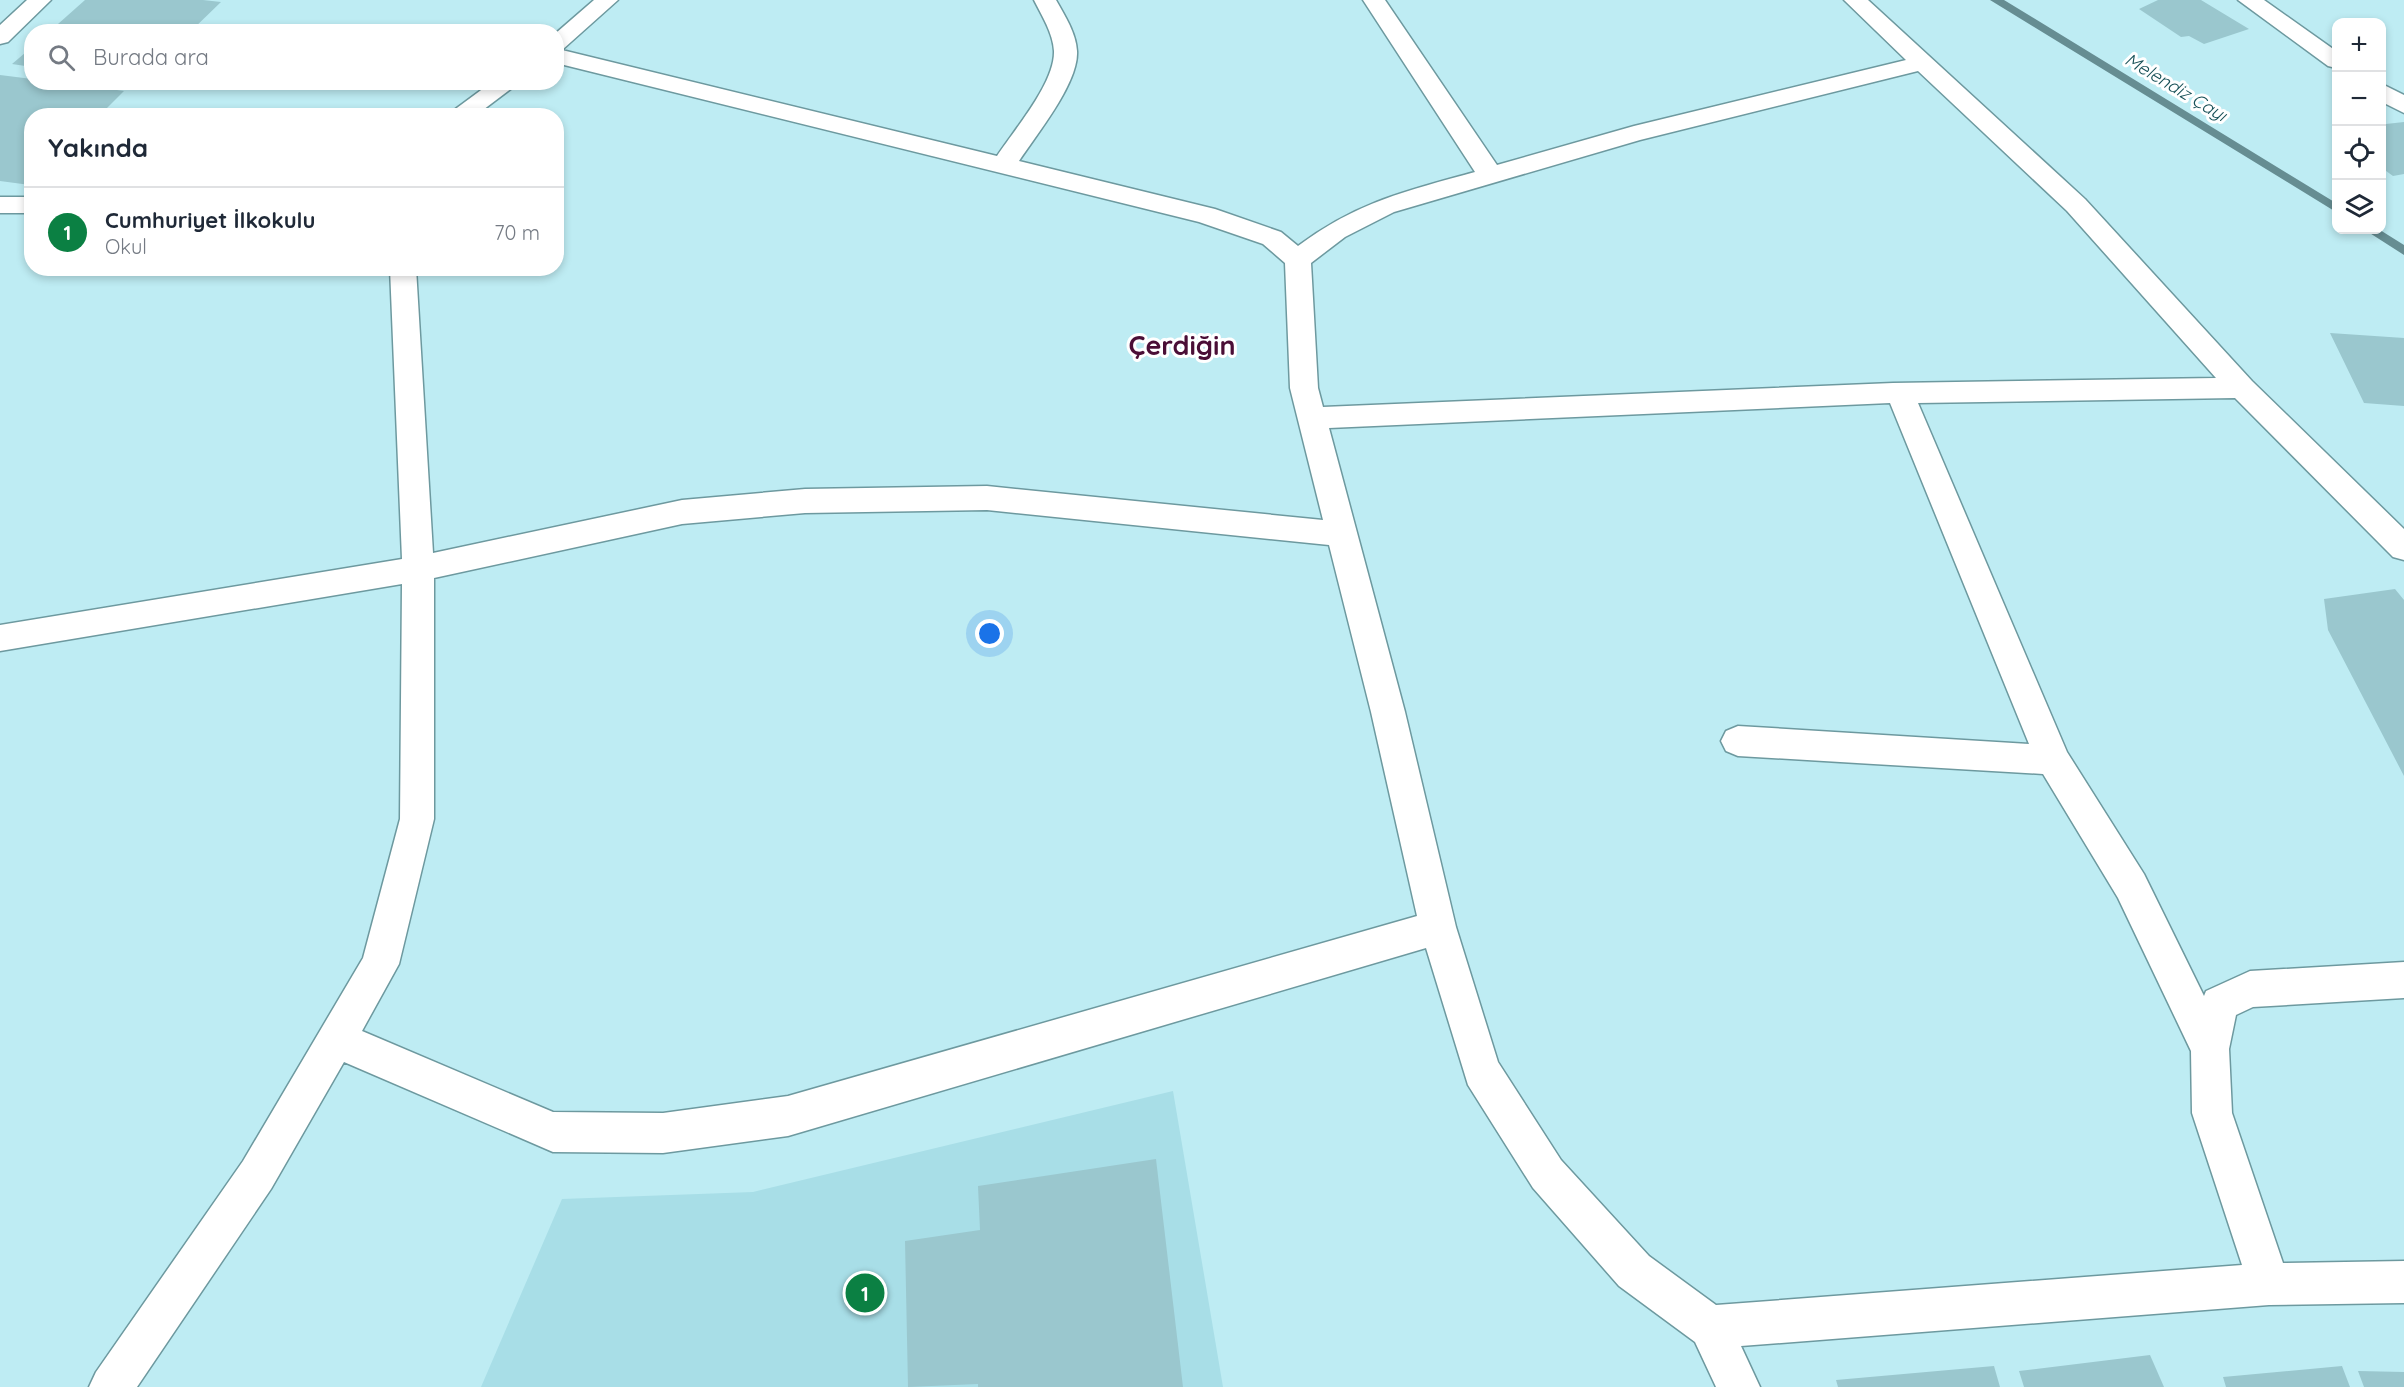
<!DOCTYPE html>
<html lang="tr">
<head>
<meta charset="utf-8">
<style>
	:root { --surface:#fff; --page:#f6f6f7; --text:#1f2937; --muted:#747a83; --line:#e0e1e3; --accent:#0b8043 }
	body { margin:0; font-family:Quicksand,sans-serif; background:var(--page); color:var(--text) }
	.controls { position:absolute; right:18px; top:18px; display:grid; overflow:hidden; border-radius:12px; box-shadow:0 3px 9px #0003 }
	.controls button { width:54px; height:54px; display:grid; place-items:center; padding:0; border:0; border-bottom:2px solid var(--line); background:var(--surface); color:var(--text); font:30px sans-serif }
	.you { position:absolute; left:990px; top:634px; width:21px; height:21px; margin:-15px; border:4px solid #fff; border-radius:50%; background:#1a73e8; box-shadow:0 0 0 9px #1a73e833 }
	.badge { display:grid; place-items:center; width:39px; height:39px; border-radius:50%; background:var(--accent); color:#fff; font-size:20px; font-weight:700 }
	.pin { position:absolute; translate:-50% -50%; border:3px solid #fff; box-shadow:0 2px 6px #0006 }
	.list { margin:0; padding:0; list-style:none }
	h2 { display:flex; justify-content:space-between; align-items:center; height:78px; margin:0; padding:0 24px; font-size:26px }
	h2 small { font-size:20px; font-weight:400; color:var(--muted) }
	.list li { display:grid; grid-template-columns:39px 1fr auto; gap:18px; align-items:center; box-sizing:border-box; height:90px; padding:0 24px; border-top:2px solid var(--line) }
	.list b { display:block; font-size:22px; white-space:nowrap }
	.list p { margin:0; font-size:20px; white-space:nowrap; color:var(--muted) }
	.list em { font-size:20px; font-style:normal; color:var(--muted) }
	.icon { flex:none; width:33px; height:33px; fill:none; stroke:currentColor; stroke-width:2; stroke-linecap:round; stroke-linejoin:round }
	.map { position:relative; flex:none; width:2404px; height:1387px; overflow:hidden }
	.search { position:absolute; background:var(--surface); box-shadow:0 3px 9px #0003; left:24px; top:24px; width:540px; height:66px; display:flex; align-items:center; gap:15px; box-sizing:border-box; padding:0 21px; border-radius:24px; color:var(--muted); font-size:22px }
	.panel { position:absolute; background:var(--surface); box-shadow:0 3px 9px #0003; left:24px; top:108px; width:540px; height:168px; border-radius:24px }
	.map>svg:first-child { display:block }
	.built { fill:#a8dee7 }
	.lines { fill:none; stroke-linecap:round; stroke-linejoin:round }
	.stream { fill:#668d92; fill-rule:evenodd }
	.building { fill:#9ac7ce }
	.minor-casing { stroke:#6d999f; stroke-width:3 }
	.minor { fill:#fff; fill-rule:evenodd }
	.labels { text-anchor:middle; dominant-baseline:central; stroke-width:6; stroke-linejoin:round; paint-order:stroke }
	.far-water-label { font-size:18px; font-style:italic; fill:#175057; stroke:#fff }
	.district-label { font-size:27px; font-weight:bold; fill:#4a0e36; stroke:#fff }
</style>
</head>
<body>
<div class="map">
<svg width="2404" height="1387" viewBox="0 0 2404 1387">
	<rect width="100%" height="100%" fill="#beecf3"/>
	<path class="built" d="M 1173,1091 L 1223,1387 L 481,1387 L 562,1199 L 753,1192 Z"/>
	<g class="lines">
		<path class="stream" d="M 1990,0 L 2004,0 L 2336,203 L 2336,212 Z
			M 2365,230 L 2380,230 L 2404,245 L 2404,255 Z"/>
	</g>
	<path class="building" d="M 85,0 L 203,0 L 221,2 L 190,32 L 49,32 Z
		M 2158,0 L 2201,0 L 2249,29 L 2204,44 L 2189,36 L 2181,37 L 2139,9 Z
		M 32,47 L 32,67 L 12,64 Z
		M 0,75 L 32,79 L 32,82 L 59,82 L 124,91 L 99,116 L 32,116 L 30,185 L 0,181 Z
		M 2382,122 L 2386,124 L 2404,122 L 2404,174 L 2393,176 L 2382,168 Z
		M 2330,333 L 2404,338 L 2404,406 L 2364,403 Z
		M 2395,589 L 2404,600 L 2404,776 L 2328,630 L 2324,599 Z
		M 1156,1159 L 1183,1387 L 978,1387 L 978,1384 L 908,1387 L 905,1241 L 980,1230 L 978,1186 Z
		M 2150,1355 L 2164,1387 L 2024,1387 L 2019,1371 Z
		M 1994,1366 L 2000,1387 L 1838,1387 L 1836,1380 Z
		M 2342,1366 L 2350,1387 L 2226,1387 L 2223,1377 Z
		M 2358,1371 L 2404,1372 L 2404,1387 L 2364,1387 Z"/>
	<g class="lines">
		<defs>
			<path id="minor" d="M 27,0 L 51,0 L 8,42 L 0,44 L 0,25 Z
				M 594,0 L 618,0 L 562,50 L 997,156 C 1014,130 1055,83 1054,51 C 1053,33 1042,16 1034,0 L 1056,0 C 1065,16 1076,33 1077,51 C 1079,83 1036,135 1019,161 L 1215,209 L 1281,232 L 1298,246 C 1357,202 1406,191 1475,172 L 1363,0 L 1385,0 L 1497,165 L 1634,126 L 1906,60 L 1844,0 L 1868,0 L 2085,199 L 2252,381 L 2404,529 L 2404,560 L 2393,557 L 2235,398 L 1918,403 L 2067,752 L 2144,874 L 2204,996 L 2206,991 L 2250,971 L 2404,962 L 2404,998 L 2253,1007 L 2236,1015 L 2229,1049 L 2232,1113 L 2283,1263 L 2404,1261 L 2404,1303 L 2269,1305 L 1741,1346 L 1760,1387 L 1716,1387 L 1695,1342 L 1619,1286 L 1533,1188 L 1468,1085 L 1426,948 L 788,1136 L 663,1153 L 553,1152 L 344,1062 L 271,1189 L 137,1387 L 89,1387 L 96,1372 L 243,1161 L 363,958 L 400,819 L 402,584 L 0,651 L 0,625 L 402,559 L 390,268 L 416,268 L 433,553 L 682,500 L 805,489 L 987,486 L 1323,520 L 1290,388 L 1285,263 L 1263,244 L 1199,222 L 556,63 L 556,33 ZM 1918,71 L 2067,211 L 2216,378 L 1893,383 L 1323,407 L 1318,388 L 1311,263 L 1345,237 L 1394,212 L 1640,140 ZM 1890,403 L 2029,744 L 1738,726 L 1726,731 L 1721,741 L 1726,751 L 1738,756 L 2043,774 L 2118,898 L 2191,1051 L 2192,1113 L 2242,1265 L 1716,1305 L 1649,1256 L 1561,1160 L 1498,1062 L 1456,927 L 1405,712 L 1329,428 ZM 987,510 L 1329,545 L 1371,712 L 1417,916 L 788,1096 L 663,1113 L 553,1112 L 362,1031 L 399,964 L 434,819 L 434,578 L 682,524 L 805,513 Z
				M 2238,0 L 2264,0 L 2336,51 L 2336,68 L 2328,66 Z
				M 492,82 L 520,82 L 475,116 L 446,116 Z
				M 2382,84 L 2404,95 L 2404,113 L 2382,102 Z
				M 0,197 L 32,197 L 32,213 L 0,213 Z"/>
		</defs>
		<use href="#minor" class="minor-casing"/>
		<use href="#minor" class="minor"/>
	</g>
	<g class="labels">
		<g class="far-water-label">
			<text transform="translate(2176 87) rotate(31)">Melendiz Çayı</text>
		</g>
		<g class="district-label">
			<text x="1182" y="345">Çerdiğin</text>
		</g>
	</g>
</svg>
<div class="controls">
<button>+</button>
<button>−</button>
<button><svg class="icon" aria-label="locate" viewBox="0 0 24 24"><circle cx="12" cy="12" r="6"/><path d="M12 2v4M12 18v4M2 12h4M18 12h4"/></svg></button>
<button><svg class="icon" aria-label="layers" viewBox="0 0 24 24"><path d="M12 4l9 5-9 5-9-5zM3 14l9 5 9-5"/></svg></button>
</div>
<div class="you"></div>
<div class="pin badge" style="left:865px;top:1293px">1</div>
<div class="search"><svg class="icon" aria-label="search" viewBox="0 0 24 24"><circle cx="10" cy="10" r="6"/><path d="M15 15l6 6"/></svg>Burada ara</div>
<section class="panel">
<h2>Yakında<small></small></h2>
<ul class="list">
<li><span class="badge">1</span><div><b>Cumhuriyet İlkokulu</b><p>Okul</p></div><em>70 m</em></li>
</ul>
</section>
</div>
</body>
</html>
